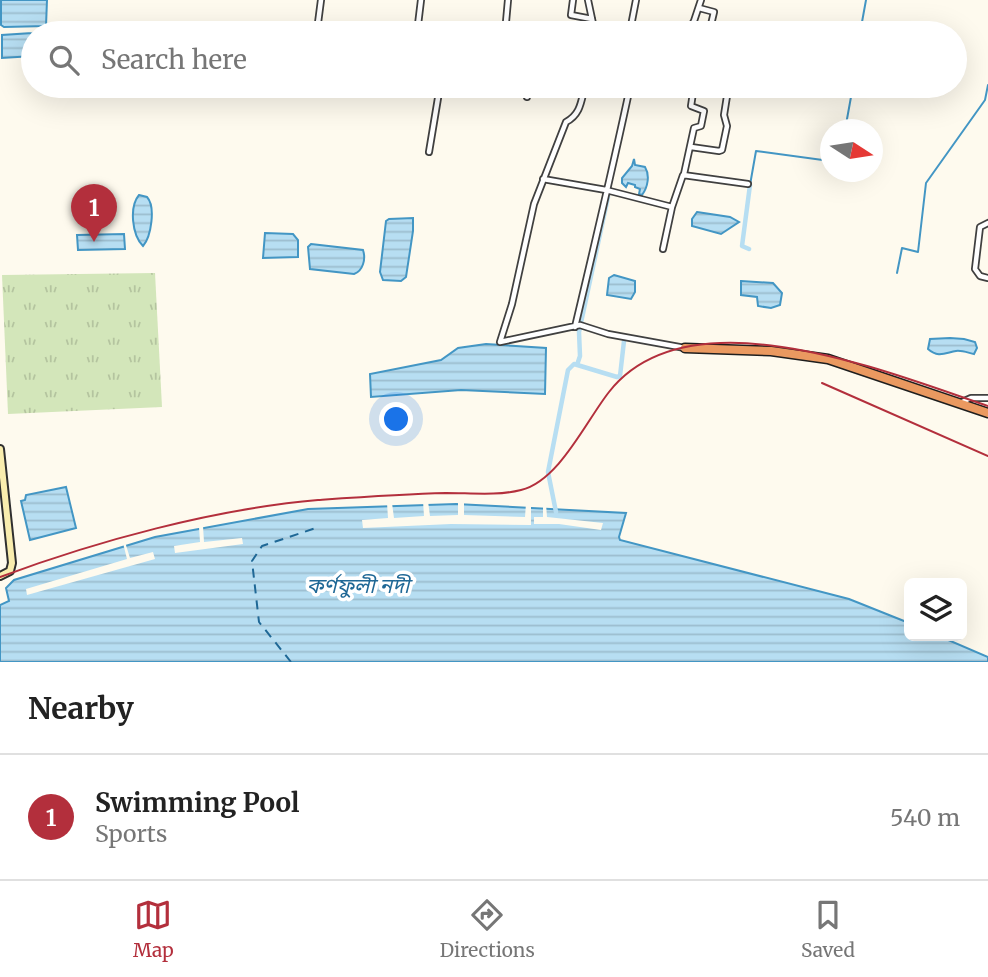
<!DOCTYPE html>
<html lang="en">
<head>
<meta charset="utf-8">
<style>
	:root { --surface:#fff; --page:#f2f2f2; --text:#222; --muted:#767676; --line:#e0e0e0; --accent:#b32f3c }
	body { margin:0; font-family:Merriweather,"Noto Sans Bengali",serif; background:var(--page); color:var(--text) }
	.controls { position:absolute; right:21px; bottom:21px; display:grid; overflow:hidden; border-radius:10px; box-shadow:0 7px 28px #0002 }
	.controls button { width:63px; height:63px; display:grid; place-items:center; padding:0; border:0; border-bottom:2px solid var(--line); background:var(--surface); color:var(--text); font:35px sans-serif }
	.compass { position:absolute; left:820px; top:119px; width:63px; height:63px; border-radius:50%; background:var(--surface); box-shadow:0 7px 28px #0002; rotate:102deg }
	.you { position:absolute; left:397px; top:420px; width:24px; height:24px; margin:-18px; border:5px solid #fff; border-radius:50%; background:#1a73e8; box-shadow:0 0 0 10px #1a73e833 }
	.badge { display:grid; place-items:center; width:46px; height:46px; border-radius:50%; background:var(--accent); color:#fff; font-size:23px; font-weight:700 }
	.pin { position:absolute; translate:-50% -58px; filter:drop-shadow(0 2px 4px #0008) }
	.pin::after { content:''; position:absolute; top:37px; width:24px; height:21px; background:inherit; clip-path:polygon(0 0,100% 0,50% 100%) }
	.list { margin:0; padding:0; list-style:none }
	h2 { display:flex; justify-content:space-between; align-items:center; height:91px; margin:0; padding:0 28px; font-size:30px }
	h2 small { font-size:23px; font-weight:400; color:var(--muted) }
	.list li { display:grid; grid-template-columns:46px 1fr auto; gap:21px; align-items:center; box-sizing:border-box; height:126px; padding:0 28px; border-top:2px solid var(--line) }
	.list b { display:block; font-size:26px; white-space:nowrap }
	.list p { margin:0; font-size:23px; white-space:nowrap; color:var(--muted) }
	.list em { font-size:23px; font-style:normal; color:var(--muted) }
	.icon { flex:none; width:38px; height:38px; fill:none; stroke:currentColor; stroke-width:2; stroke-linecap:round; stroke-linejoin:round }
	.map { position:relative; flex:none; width:988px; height:662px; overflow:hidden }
	.search { position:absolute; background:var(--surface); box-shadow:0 7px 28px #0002; left:21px; right:21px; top:21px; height:77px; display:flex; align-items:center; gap:18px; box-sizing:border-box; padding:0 24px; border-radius:38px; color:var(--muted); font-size:26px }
	.sheet { height:217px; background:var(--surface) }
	nav { display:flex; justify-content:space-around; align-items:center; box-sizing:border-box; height:98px; border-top:2px solid var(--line); background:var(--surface); font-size:19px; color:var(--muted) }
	nav a { display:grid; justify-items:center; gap:4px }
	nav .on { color:var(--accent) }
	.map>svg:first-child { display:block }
	.grass { fill:url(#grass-tufts) }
	.water { fill:url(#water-rules); stroke:#4396c4; stroke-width:2 }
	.pier { fill:#fefaee }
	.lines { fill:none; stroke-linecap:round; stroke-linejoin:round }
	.stream { stroke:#4396c4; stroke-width:2 }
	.canal { stroke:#b7def2; stroke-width:4.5 }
	.ferry { stroke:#1f6896; stroke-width:2; stroke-dasharray:9 7; stroke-linecap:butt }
	.street-casing { stroke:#404040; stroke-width:8 }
	.secondary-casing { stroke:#2f2f2f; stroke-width:10 }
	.highway-casing { stroke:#1e1e1e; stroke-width:11 }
	.street { stroke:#fff; stroke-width:4.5 }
	.secondary { stroke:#f9edae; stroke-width:6 }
	.highway { stroke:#ea9960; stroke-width:8 }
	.rail { stroke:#b32f3c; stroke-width:2 }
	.labels { text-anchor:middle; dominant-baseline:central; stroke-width:7; stroke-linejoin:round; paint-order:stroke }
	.water-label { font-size:21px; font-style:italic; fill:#1f6896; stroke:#fff }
</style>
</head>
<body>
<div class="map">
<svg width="988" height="662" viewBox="0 0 988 662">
	<defs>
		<pattern id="grass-tufts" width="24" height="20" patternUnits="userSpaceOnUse" patternTransform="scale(1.75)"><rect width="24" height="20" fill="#d3e6ba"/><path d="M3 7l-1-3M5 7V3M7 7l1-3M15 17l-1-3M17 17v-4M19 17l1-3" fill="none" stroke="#b4c49f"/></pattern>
		<pattern id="water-rules" width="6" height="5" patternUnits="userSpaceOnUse" patternTransform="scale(1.75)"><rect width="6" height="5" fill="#b7def2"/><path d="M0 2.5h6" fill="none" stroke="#9cbdce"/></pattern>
	</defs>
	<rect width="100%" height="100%" fill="#fefaee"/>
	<path class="grass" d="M 155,273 L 162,407 L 8,414 L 2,275 Z"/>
	<path class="water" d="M 1,0 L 47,0 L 46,26 L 4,27 L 1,25 Z
		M 48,32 L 33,33 L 33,56 L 2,58 L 2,35 Z
		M 634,159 L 635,165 L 645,167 C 650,175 648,187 642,195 L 639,194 L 640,189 L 635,187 L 635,185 L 628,183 L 626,187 L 622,183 L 622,178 L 632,166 Z
		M 139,195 L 147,197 C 156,207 151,237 143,246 C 132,235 129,207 139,195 Z
		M 697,212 L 730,217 L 739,222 L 721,234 L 692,226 L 692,219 Z
		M 413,218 L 413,231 L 406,277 L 401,281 L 383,280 L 380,272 L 386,221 L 389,219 Z
		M 265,233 L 293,234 L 298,240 L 298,257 L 263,258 Z
		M 124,234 L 125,249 L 78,250 L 77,235 Z
		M 311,244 L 363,250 C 366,259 363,271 354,274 L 310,269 L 308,247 Z
		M 614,275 L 635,281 L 635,292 L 631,299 L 607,295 L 609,278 Z
		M 741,281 L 773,283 L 782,293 L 780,305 L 771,308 L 758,306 L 757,297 L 741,295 Z
		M 950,338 L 964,339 L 975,342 L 977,348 L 974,354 C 969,353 961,350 956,351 C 945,353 938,358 928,349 L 930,339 Z
		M 486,344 L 546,348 L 545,394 L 461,390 L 371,397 L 370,374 L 441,360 L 458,348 Z
		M 66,487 L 76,528 L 30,540 L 21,501 L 25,500 L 26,495 Z
		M 456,504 L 626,513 L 619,537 L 620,540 L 849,599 L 909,623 L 909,636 L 939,636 L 988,657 L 988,662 L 0,662 L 0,605 L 9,601 L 6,588 L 14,580 L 155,537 L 308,509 Z"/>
	<path class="pier" d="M 423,501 L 428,501 L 430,516 L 458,515 L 458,503 L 464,502 L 464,515 L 525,517 L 526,503 L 531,503 L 531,525 L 451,524 L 363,528 L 362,520 L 388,518 L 387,503 L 392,503 L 394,518 L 424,516 Z
		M 543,504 L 546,504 L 547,517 L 603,523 L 601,530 L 559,524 L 534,524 L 534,517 L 543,517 Z
		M 203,526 L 204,542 L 242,538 L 243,544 L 175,553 L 174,546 L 200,542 L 199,527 Z
		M 125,542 L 130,558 L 153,552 L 155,559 L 27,595 L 26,589 L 127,559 L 123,543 Z"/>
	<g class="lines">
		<path class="stream" d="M 860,33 L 866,0
			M 845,130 L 853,86
			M 750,185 L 756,151 L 830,161
			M 897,273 L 902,248 L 918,252 L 926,183 L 985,100 L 988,85"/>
		<path class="canal" d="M 749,249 L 742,246 L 750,185
			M 577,365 L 580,356 L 579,332 L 608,197
			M 556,512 L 548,472 L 568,370 L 574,364 L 617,377 L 620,376 L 624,341"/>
		<path class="ferry" d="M 291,662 L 259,622 L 252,561 L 262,546 L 316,528"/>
		<defs>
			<path id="street" d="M 573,0 L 571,15 L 592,19
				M 588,0 L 595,33
				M 699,8 L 714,12 L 709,33
				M 318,23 L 321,0
				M 417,33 L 421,0
				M 505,33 L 508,0
				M 618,33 L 630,31 L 636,0
				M 687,33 L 694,21 L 701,0
				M 585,86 C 581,101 581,114 566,122 L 534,204 L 512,304 L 500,342 L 580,325 L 608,334 L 685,348
				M 593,89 L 606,93 L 608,86
				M 527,97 L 529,86
				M 691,147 L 719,151 L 722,150 L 727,126 L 724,115 L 727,96
				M 429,152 L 440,86
				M 684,174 L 694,128 L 701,126 L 704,111 L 691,106 L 694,86
				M 543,179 L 606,190 L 672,207
				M 988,223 L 980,227 L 975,269 L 980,276 L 988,278
				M 663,249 L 672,207 L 683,175 L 748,184
				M 575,327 C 594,247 613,167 630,87 L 628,86
				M 962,402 L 971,398 L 988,398"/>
			<path id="secondary" d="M 0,449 L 12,563 L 10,571 L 0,576"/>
			<path id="highway" d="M 685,348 L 771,351 L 828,359 L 988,413"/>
		</defs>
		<use href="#street" class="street-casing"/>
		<use href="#secondary" class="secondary-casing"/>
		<use href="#highway" class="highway-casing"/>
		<use href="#street" class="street"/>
		<use href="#secondary" class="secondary"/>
		<use href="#highway" class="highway"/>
		<path class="rail" d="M 822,383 L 988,456
			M 0,577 C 97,541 214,509 318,500 C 361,497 403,494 446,493 C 471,493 497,496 521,490 C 559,481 586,421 609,392 C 689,290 889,373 988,406"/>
	</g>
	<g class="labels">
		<g class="water-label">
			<text x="358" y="585">কর্ণফুলী নদী</text>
		</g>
	</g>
</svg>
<div class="controls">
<button><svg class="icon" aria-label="layers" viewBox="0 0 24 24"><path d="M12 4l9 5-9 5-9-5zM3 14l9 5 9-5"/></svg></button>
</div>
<svg class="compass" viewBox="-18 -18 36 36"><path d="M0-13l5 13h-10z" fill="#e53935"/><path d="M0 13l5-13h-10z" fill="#767676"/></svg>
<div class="you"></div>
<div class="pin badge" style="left:94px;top:242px">1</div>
<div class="search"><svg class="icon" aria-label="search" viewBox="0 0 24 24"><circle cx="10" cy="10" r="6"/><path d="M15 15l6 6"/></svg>Search here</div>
</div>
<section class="sheet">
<h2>Nearby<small></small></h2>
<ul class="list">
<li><span class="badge">1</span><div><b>Swimming Pool</b><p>Sports</p></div><em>540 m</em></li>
</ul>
</section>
<nav>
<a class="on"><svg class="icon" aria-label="map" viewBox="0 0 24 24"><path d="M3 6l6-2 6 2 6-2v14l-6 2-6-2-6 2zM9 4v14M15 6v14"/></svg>Map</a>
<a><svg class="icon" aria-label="directions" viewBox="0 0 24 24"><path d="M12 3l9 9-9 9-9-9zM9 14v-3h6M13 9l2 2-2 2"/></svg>Directions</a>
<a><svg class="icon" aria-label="saved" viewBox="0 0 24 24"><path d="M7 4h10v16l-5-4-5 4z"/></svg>Saved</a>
</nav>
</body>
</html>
